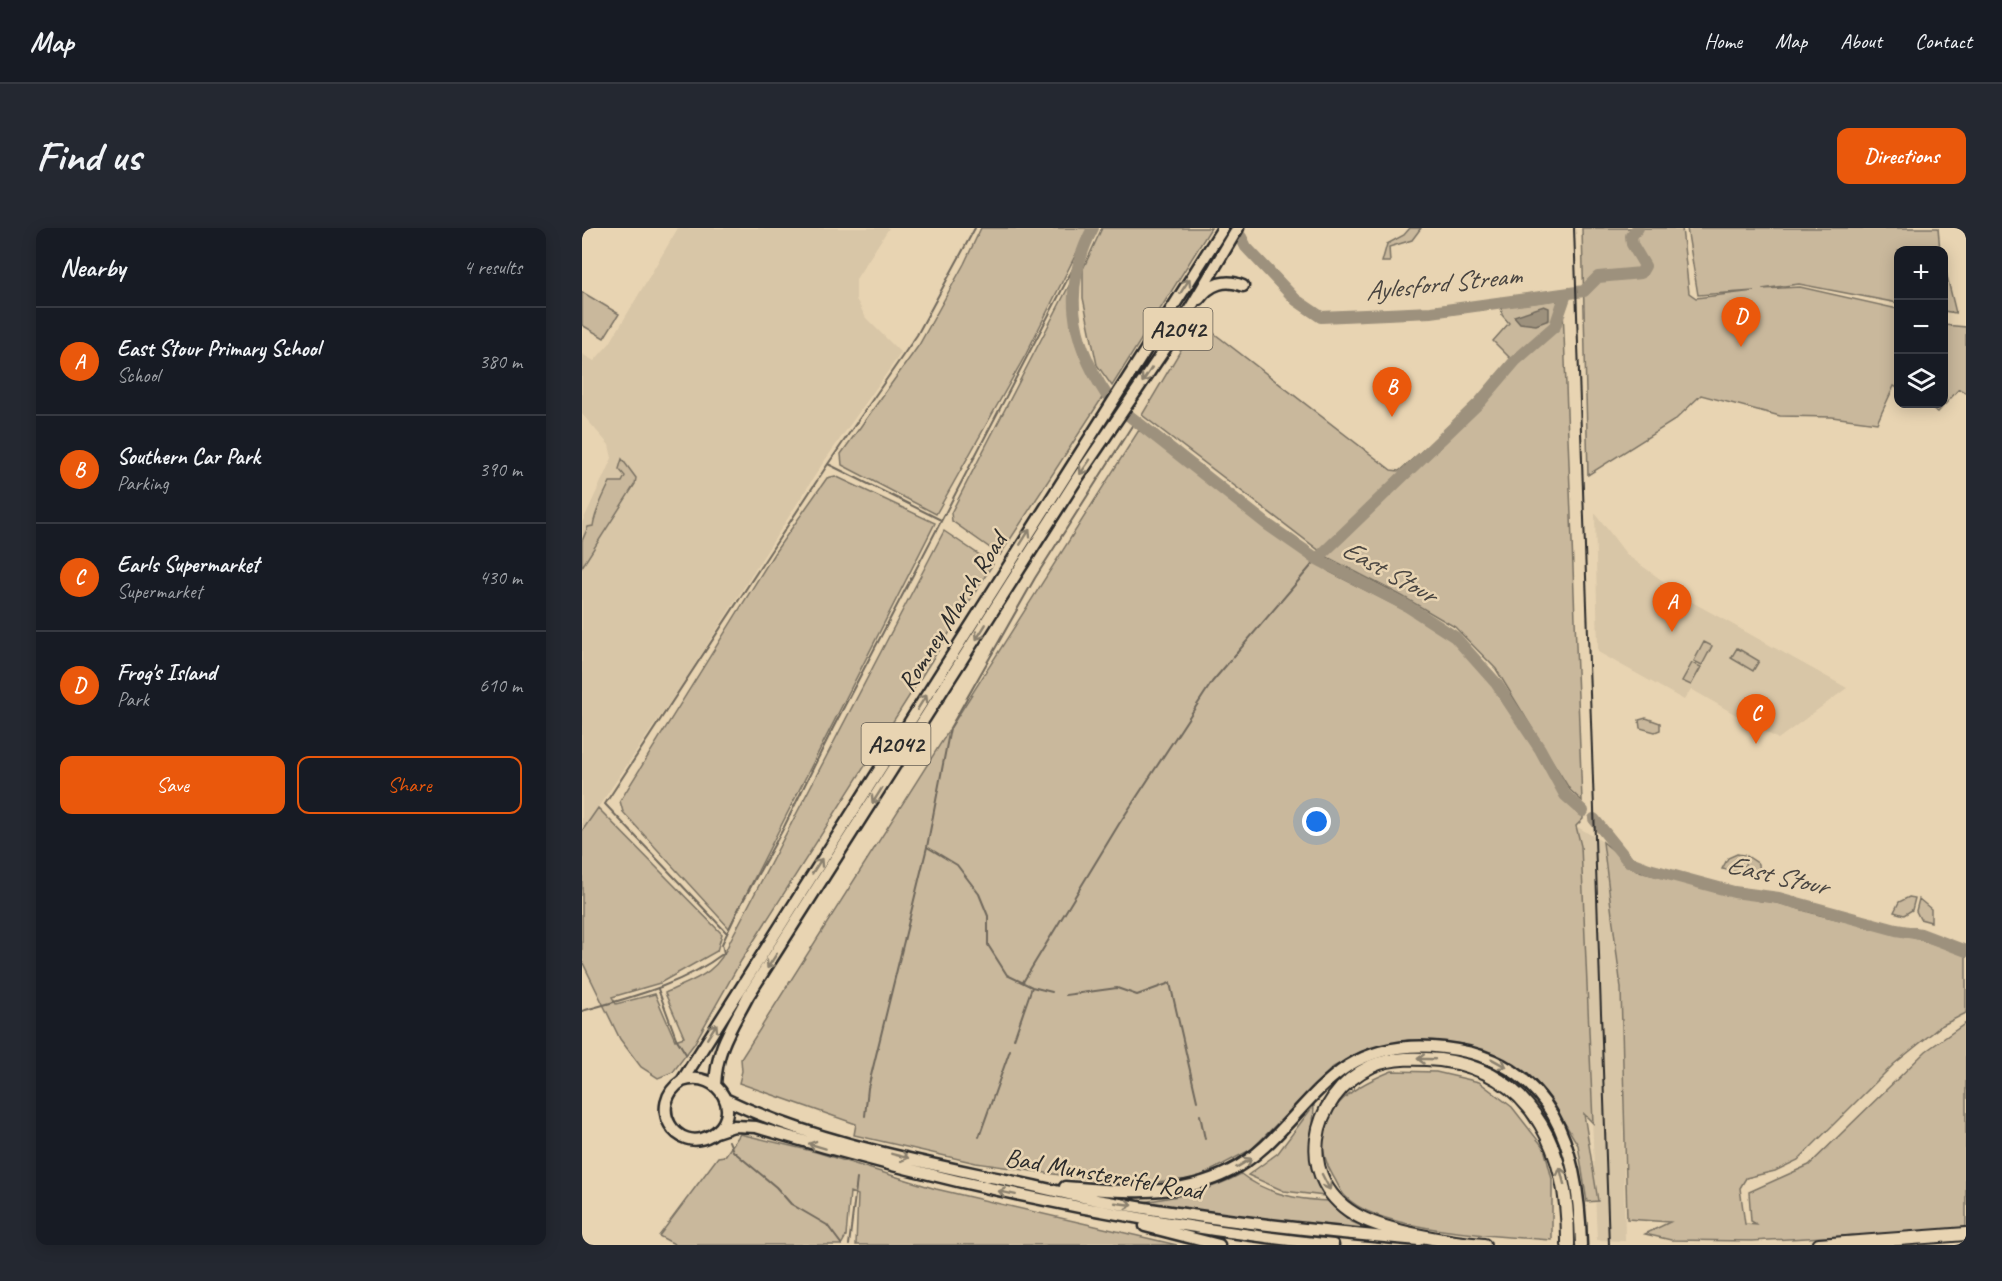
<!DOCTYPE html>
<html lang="en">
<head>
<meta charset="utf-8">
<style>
	:root { --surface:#171b24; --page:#242831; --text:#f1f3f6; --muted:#9ea1a6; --line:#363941; --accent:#ea580c }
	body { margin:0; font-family:Caveat,sans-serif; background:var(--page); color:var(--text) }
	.controls { position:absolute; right:18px; top:18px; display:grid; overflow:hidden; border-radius:12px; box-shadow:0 3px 15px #0003 }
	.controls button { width:54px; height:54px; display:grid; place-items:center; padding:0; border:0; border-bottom:2px solid var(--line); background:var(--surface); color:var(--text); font:30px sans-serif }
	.you { position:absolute; left:735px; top:594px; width:21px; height:21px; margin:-15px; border:4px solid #fff; border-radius:50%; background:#1a73e8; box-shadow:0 0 0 9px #1a73e833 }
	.badge { display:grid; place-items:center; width:39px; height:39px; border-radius:50%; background:var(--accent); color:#fff; font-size:20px; font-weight:700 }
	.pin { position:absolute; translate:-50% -50px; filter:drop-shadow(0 2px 3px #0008) }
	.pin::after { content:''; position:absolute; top:32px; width:21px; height:18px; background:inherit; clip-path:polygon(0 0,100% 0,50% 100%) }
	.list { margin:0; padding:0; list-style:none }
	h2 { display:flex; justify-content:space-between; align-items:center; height:78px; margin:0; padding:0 24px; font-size:26px }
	h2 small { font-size:20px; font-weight:400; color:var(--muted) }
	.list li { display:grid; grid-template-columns:39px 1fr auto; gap:18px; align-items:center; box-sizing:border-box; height:108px; padding:0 24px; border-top:2px solid var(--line) }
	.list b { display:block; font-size:22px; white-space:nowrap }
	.list p { margin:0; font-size:20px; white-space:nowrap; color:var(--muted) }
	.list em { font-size:20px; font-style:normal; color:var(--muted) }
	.actions { display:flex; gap:12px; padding:18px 24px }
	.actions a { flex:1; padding:14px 0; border:2px solid var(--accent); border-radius:12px; text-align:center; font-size:21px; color:var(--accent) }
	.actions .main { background:var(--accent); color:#fff }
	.icon { flex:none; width:33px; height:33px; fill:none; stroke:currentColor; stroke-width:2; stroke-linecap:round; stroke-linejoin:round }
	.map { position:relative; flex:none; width:1384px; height:1017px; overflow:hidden; border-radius:12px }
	header { display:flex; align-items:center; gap:36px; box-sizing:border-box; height:84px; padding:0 30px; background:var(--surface); border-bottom:2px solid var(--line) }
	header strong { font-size:28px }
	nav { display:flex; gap:33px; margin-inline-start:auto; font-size:21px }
	.intro { display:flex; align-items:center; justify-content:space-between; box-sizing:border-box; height:144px; padding:0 36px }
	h1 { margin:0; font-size:42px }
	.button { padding:15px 27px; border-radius:12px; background:var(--accent); color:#fff; font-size:21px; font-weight:700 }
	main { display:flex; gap:36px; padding:0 36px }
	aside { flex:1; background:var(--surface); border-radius:12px; box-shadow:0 3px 15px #0003 }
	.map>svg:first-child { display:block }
	.built { fill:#d8c6a7 }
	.green { fill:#c9b89c; stroke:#7a7264; stroke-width:1.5 }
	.water { fill:#9d917d; stroke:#6f685c; stroke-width:1.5 }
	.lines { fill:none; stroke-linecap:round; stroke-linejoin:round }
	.stream { stroke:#6f685c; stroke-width:2 }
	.river { stroke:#9d917d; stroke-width:12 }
	.major-casing { stroke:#2b2b2b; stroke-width:15 }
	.highway-casing { stroke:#2b2b2b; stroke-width:16 }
	.major { stroke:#e8d4b2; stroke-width:10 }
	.highway { stroke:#e8d4b2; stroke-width:12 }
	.rail { stroke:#2b2b2b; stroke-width:2 }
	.oneway { stroke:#8a806e }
	.labels { text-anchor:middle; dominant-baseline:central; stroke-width:5; stroke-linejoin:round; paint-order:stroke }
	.shield { fill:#e8d4b2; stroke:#645e54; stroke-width:1.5 }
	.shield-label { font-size:24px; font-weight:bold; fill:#2b2b2b }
	.street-label { font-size:26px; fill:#2b2b2b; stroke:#e8d4b2 }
	.water-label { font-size:27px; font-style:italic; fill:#484440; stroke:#e8d4b2 }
</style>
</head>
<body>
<header>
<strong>Map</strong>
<nav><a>Home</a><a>Map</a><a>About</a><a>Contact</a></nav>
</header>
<div class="intro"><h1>Find us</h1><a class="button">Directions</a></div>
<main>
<aside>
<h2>Nearby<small>4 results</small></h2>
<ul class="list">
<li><span class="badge">A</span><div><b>East Stour Primary School</b><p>School</p></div><em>380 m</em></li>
<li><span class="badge">B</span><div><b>Southern Car Park</b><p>Parking</p></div><em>390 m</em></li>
<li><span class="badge">C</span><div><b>Earls Supermarket</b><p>Supermarket</p></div><em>430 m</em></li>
<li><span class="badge">D</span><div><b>Frog's Island</b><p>Park</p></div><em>610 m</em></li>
</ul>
<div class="actions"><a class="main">Save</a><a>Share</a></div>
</aside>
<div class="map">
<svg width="1384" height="1017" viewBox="0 0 1384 1017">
	<rect width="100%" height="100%" fill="#e8d4b2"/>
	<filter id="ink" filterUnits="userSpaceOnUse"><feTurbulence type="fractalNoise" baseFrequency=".0167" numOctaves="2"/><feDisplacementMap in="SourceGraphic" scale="12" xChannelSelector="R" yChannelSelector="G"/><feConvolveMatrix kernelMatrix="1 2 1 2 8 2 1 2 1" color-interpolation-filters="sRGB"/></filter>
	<g filter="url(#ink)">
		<path class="built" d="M 96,0 L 307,0 L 274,51 L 274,71 L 284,90 L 319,125 L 241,235 L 101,455 L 0,603 L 0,295 L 30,230 L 27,217 L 0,186 L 0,126 L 12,133 L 28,115 Z
			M 1013,285 L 1045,327 L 1110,374 L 1265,460 L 1196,511 L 1109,461 L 1102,472 L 1016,424 Z
			M 994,598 L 1021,614 L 1039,759 L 1043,1013 L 1015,1012 L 999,618 Z"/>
		<path class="green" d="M 399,0 L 507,0 L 444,126 L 354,286 L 260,237 L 259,226 L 337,117 L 382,36 Z
			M 520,0 L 629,0 L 530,158 L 515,137 L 501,70 L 501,41 Z
			M 828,0 L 839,0 L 830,12 L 807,19 L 808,34 L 800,34 L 805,16 L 822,7 Z
			M 1000,0 L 1100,0 L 1107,65 L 1114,70 L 1172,63 L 1116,67 L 1105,0 L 1356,0 L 1358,22 L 1316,22 L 1316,75 L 1217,56 L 1180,61 L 1218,59 L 1316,81 L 1316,160 L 1312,158 L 1295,195 L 1250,189 L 1198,188 L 1119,167 L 1093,192 L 1006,247 Z
			M 1362,36 L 1374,85 L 1362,83 Z
			M 490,52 C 491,101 497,125 522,167 L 418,327 L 370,293 L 369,285 Z
			M 0,64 L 37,86 L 22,110 L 0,97 Z
			M 974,72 L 981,80 L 1000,573 L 988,562 L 914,441 L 873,399 L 820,368 L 747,330 L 560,187 L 616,93 L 809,242 L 817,243 L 891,178 L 930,132 L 911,113 L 927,95 L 920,87 L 919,79 Z
			M 1362,97 L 1384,99 L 1384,165 L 1377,161 L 1356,184 L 1343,176 L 1362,176 Z
			M 557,202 L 748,344 L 844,393 L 878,417 L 905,447 L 948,511 L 980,568 L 1001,587 L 1001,591 L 994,598 L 999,618 L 1011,895 L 1002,886 L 1016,973 L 1005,974 L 996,917 L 971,876 L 944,844 L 881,816 L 826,812 L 781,823 L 751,839 L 670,921 L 613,951 L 542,956 L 394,935 L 272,907 L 274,896 L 157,855 L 160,843 L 159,831 Z
			M 40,231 L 54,250 L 53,256 L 0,339 L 0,313 L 6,299 L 11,298 C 13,283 21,269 28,254 L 40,254 L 43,248 L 37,241 Z
			M 253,248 L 353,295 L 147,700 L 41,584 L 38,573 L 193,324 L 245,250 Z
			M 362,303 L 411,336 L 159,733 L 112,816 L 91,844 L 76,850 L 59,839 L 38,811 L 0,733 L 0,603 L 16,580 L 140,706 L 135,723 L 78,755 L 30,769 L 34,776 L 73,766 L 93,812 L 102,809 L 83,765 C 113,751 136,746 148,713 Z
			M 1122,414 L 1130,418 L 1120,437 L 1112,433 Z
			M 1155,420 L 1177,433 L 1171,443 L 1149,430 Z
			M 1110,435 L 1119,439 L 1109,457 L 1100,453 Z
			M 1064,490 L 1078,495 L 1078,502 L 1073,504 L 1058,500 L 1057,492 Z
			M 1021,614 L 1057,644 L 1179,673 C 1202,674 1220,683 1242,688 C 1290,700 1338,708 1384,728 L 1384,785 L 1359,798 L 1312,836 L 1216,932 L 1193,943 L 1164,950 L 1158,960 L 1163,996 L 1176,997 L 1169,993 L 1167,964 L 1227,937 L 1344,823 L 1384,795 L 1384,1001 L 1170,1013 L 1089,1012 L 1063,1006 L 1088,994 L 1045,991 L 1039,760 Z
			M 1155,626 L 1162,627 L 1159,639 L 1151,643 L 1140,641 L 1146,630 Z
			M 1165,628 L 1177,636 L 1178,650 L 1167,647 L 1162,640 Z
			M 1327,669 L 1333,670 L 1330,682 L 1322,687 L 1312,684 L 1317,674 Z
			M 1337,671 L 1349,681 L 1349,694 L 1338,691 L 1334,683 Z
			M 810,843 L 854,844 L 897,854 L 930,879 L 962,920 L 970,951 L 970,1012 C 921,1008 795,1004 763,968 C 758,963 755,954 751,948 C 745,938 739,921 741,909 C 748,871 778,856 810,843 Z
			M 732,877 L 729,939 L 743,968 L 702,963 L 666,947 L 696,925 Z
			M 158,906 L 234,924 L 354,961 L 595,1017 L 274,1017 L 276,967 L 268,964 L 264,1008 L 259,1017 L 94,1017 L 77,1008 L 136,929 L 143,928 Z
			M 659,946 C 684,966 716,972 747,973 L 768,993 L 791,1003 L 701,995 L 560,974 C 596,969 627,963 659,946 Z"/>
		<path class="water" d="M 962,78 L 967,80 L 967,92 L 954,97 L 938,95 L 932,88 Z"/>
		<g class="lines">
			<path class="stream" d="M 246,236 L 359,292
				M 345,619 L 375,637 L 397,666 L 406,688 L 406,717 L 425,747 L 450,759 L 470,764
				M 144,704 L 23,576 L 246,236 L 335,107 L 393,0
				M 441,754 L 537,596 L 630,454 L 735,331
				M 76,761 L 94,810 L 104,826
				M 484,767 L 535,760 L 555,767 L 588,755 L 615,873
				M 0,783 C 50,769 100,757 142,725 L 140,716 L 157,680 L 200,603 L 251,500 L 496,31
				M 432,811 L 450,759
				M 618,887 L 623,911
				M 283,888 L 286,860 L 345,619 L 368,500 L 453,350 L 553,193
				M 397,909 L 428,822
				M 147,913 L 151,923 L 194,959 L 209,976 L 245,997 L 260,1017
				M 267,1017 L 275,951"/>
			<path class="river" d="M 511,0 C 480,59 488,111 524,166
				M 648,0 L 659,9 L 664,19 L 714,72 L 739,89 L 849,84 L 1002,63 L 1016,49 L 1059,45 L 1063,38 L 1050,16 L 1049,8 L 1056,0
				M 545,186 L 686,297 L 735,331 L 825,378 L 873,409 L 914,455 L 958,521 L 983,567 L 1001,583
				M 735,331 L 898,174 L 933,133 L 973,98 L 984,66
				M 1012,591 L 1046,633 L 1067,641 L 1152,664 L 1197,670 L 1314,702 L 1339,706 L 1384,723"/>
			<defs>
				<path id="major" d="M 617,71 C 628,56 644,50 661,58
					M 100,853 C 138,840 163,888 129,907 C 94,927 64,877 100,853 L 641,0
					M 133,857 C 135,818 149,801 166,768 L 496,249 L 593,106 L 656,0
					M 143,871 C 226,911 320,930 409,949 C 446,956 483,966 521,973 C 625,992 731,1003 837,1012
					M 134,904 L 152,898 L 174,899 C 363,956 555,996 751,1017
					M 483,959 C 540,964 595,970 648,943 C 696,919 721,867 766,838 C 795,820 829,816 862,820 C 972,832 997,922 999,1017
					M 563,998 L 637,1017"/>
				<path id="highway" d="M 902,1017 C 870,1015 807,1004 778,989 C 711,955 726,868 790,838 C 811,829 836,830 858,832 C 955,844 987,930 986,1017
					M 1237,1017 L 1384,1006"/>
			</defs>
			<use href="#major" class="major-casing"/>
			<use href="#highway" class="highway-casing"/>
			<use href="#major" class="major"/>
			<use href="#highway" class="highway"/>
			<path class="rail" d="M 992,0 L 1027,1017"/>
		</g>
		<defs><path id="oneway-shaft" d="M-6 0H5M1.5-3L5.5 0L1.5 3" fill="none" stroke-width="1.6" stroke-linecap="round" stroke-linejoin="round" transform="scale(1.5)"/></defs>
		<g class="oneway">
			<use href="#oneway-shaft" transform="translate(603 58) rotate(-57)"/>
			<use href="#oneway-shaft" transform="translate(565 147) rotate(123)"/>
			<use href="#oneway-shaft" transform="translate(503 239) rotate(125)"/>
			<use href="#oneway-shaft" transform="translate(443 309) rotate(-58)"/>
			<use href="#oneway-shaft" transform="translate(399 404) rotate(122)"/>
			<use href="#oneway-shaft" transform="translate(340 474) rotate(-58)"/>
			<use href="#oneway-shaft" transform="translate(295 568) rotate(122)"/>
			<use href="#oneway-shaft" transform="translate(235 638) rotate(-57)"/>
			<use href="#oneway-shaft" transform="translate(190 733) rotate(123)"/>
			<use href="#oneway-shaft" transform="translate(130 803) rotate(-58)"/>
			<use href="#oneway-shaft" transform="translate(844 831) rotate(-178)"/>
			<use href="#oneway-shaft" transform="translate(917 835) rotate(29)"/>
			<use href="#oneway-shaft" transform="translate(235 918) rotate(-163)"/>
			<use href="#oneway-shaft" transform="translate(318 928) rotate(14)"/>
			<use href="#oneway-shaft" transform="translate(662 935) rotate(-31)"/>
			<use href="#oneway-shaft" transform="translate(980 948) rotate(-104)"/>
			<use href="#oneway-shaft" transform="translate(744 954) rotate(63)"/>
			<use href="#oneway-shaft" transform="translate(425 965) rotate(-168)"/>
			<use href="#oneway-shaft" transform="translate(542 976) rotate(8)"/>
		</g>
	</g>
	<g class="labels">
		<g class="shield">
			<rect x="561.5" y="80" width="69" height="42" rx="4.5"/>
			<rect x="279.5" y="495" width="69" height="42" rx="4.5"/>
		</g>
		<g class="shield-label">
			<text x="596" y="101">A2042</text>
			<text x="314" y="516">A2042</text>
		</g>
		<g class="street-label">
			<text transform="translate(370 384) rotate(-58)">Romney Marsh Road</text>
			<text transform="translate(522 946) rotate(10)">Bad Munstereifel Road</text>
		</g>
		<g class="water-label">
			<text transform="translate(861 55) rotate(-6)">Aylesford Stream</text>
			<text transform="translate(807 343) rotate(29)">East Stour</text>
			<text transform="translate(1195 647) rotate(13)">East Stour</text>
		</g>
	</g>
</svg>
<div class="controls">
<button>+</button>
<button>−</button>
<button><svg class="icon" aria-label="layers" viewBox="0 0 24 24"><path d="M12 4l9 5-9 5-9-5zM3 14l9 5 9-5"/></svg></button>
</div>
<div class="you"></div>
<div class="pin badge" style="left:1090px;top:404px">A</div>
<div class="pin badge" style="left:810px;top:189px">B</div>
<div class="pin badge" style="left:1174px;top:516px">C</div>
<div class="pin badge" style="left:1159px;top:119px">D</div>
</div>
</main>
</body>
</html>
